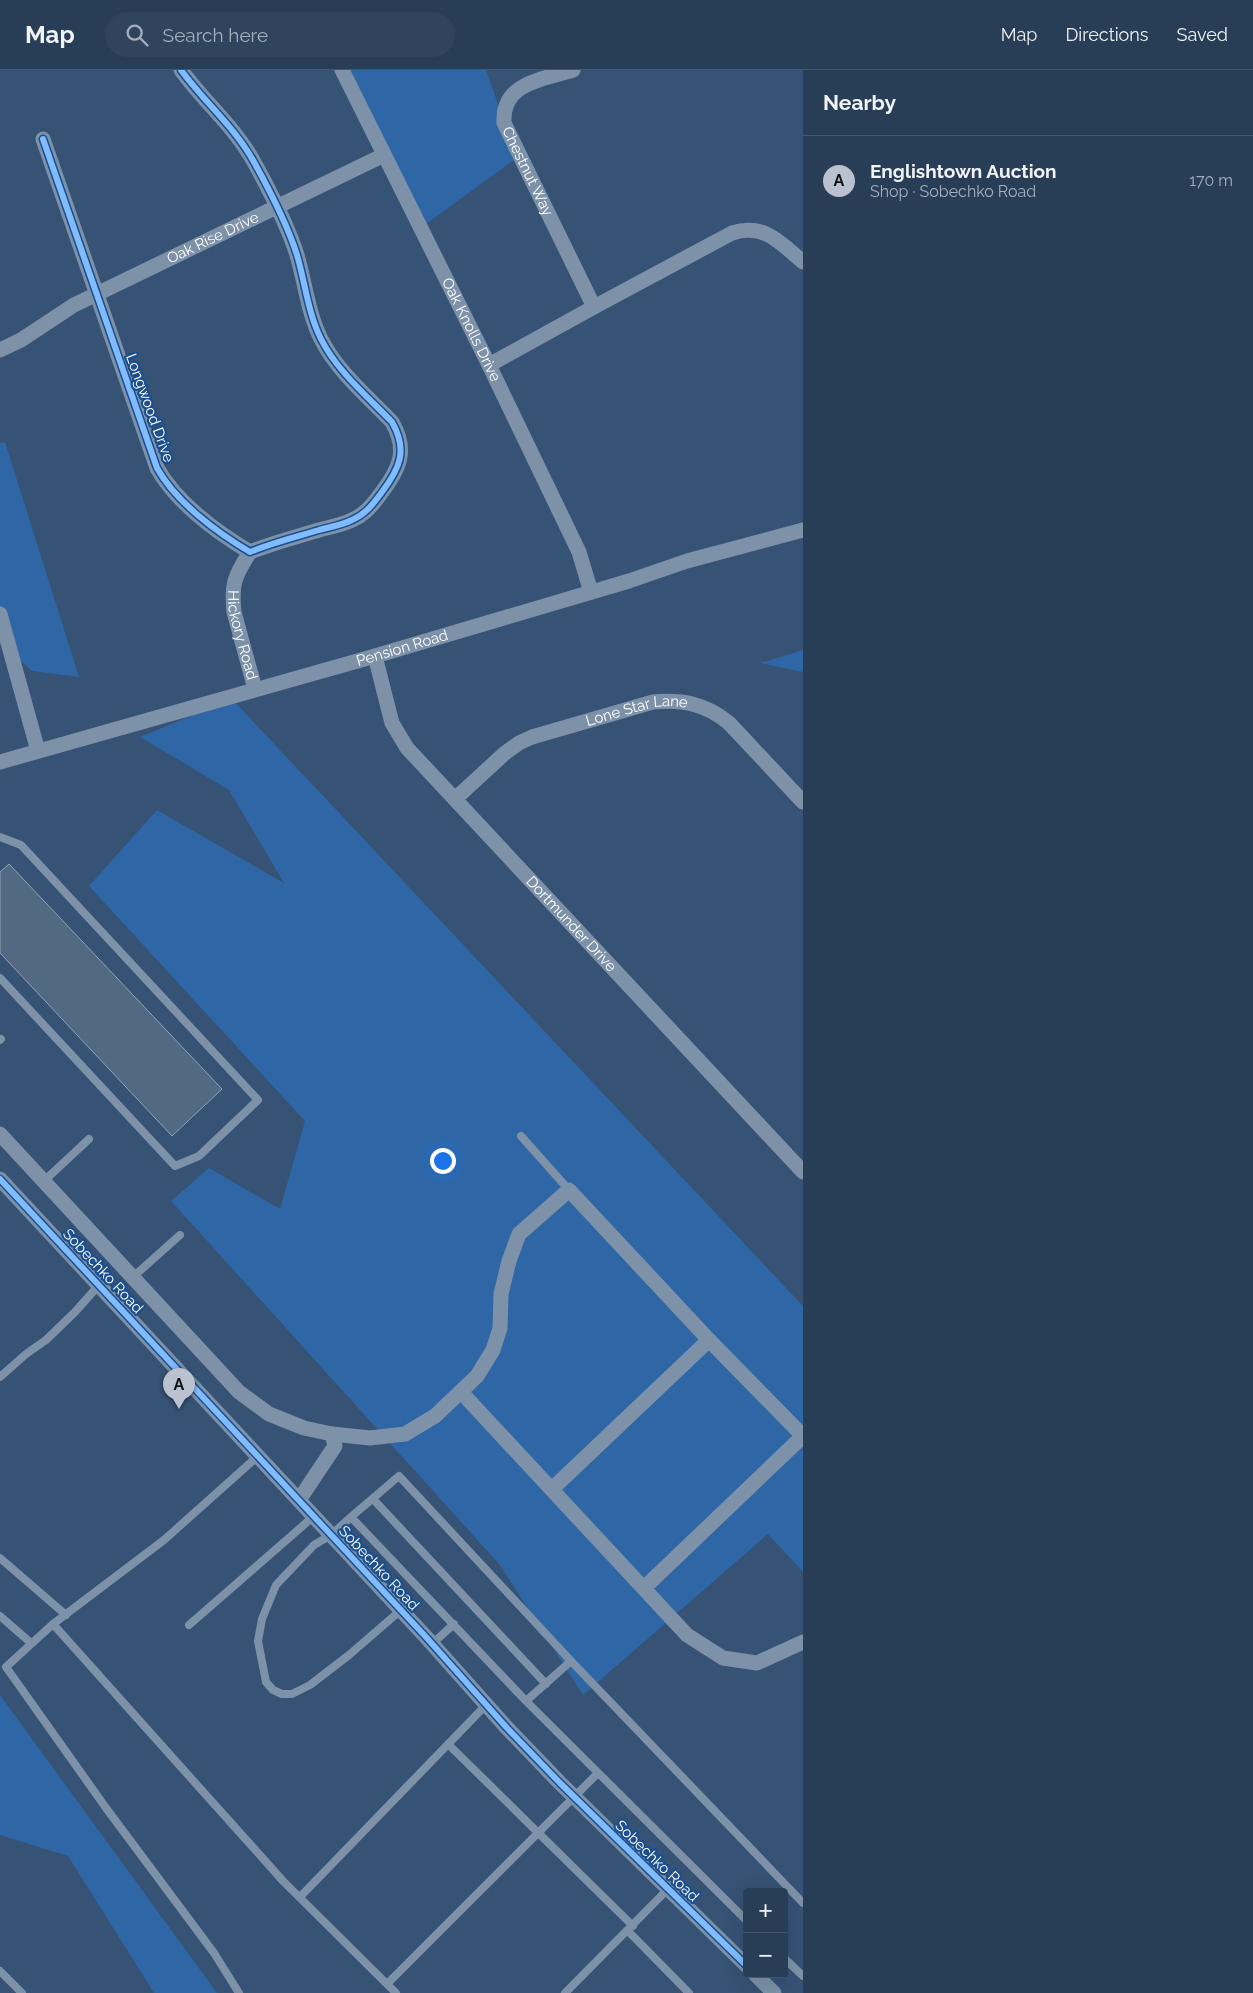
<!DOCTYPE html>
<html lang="en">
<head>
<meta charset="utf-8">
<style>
	:root { --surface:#283e57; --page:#30455d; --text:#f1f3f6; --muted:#a5aeba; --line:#44576d; --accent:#b9c2ce }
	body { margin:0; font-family:Raleway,sans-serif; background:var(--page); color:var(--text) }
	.controls { position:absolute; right:15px; bottom:15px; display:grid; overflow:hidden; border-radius:5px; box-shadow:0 5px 20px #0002 }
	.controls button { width:45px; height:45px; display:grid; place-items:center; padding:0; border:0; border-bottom:1px solid var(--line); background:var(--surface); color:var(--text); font:25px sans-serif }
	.you { position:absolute; left:442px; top:1090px; width:18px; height:18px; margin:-12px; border:4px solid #fff; border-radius:50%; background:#1a73e8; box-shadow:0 0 0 8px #1a73e833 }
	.badge { display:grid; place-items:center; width:32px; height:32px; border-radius:50%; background:var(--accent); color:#111; font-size:16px; font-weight:700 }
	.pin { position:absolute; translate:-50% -41px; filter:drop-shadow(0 1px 2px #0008) }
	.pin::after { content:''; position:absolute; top:26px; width:18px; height:15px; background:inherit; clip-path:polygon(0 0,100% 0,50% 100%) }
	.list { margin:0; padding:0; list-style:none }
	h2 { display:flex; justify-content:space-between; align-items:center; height:65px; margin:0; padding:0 20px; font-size:21px }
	h2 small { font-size:16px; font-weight:400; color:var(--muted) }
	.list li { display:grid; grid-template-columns:32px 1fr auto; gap:15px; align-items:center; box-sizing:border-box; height:90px; padding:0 20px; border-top:1px solid var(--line) }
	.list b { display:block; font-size:19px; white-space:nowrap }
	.list p { margin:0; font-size:16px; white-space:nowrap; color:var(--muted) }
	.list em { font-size:16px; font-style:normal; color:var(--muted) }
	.icon { flex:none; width:28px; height:28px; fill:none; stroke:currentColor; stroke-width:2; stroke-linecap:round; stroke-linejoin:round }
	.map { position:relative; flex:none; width:803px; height:1923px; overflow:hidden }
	header { display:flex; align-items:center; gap:30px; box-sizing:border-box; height:70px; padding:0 25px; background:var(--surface); border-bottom:1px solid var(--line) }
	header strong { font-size:24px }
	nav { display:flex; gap:28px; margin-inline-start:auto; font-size:18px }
	.search { width:350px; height:45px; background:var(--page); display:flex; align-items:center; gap:12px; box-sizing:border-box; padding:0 18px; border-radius:28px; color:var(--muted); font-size:19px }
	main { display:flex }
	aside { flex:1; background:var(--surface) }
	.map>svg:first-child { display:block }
	.green { fill:#2f66a5 }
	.building { fill:#526984; stroke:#92a2b6 }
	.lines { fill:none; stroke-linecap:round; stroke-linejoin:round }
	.service { stroke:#7d92a8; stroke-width:8 }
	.minor { stroke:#7d92a8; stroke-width:15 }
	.cycleway-casing { stroke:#1b4f8f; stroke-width:9 }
	.cycleway { stroke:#80bcff; stroke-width:6 }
	.labels { text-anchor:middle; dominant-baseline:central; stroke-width:4.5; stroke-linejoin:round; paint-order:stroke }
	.street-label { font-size:15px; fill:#fff; stroke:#1b4f8f }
</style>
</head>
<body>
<header>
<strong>Map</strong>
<div class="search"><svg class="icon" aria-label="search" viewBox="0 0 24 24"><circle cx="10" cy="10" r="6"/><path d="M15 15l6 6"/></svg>Search here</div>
<nav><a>Map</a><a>Directions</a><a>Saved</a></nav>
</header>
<main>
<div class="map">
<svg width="803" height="1923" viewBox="0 0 803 1923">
	<rect width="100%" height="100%" fill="#365274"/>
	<path class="green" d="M 345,0 L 486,0 L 517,88 L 419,159 Z
		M 5,372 L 79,607 L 32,601 L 0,572 L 0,373 Z
		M 803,580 L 803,602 L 760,593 Z
		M 232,629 L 803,1236 L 803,1502 L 768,1464 L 583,1625 L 500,1495 L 171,1131 L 209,1098 L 280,1139 L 305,1051 L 89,816 L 157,740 L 284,813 L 229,720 L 140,667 Z
		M 0,1625 L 217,1923 L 154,1923 L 68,1786 L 0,1765 Z"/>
	<path class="building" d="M 9,794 L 222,1019 L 172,1066 L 0,883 L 0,802 Z"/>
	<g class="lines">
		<path class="service" d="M 0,767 L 21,775 L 258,1030 L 199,1086 L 175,1096 L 0,908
			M 0,970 L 1,969
			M 521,1066 L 569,1120
			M 44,1111 L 89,1069
			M 133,1207 L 180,1165
			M 0,1307 L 26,1284 L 46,1270 L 75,1242 L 99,1215
			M 373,1429 L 546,1614
			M 351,1447 L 331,1465 L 314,1475 L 276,1515 L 262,1549 L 258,1571 L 266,1612 L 273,1620 L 282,1624 L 292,1624 L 310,1615 L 349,1585 L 401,1540
			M 0,1488 L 66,1545
			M 0,1546 L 31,1573
			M 53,1554 L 164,1470 L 258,1386
			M 189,1555 L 314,1446
			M 432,1574 L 454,1554
			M 526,1631 L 351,1447 L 399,1406 L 571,1591
			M 448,1674 L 633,1856
			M 300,1827 L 486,1635
			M 747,1851 L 526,1631 L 571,1591 L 803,1833
			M 628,1861 L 689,1923
			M 784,1888 L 803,1906
			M 0,1901 L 22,1923
			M 387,1914 L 598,1703
			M 239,1923 L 214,1883 L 106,1738 L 6,1597 L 53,1554 L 283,1811 L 396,1923
			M 565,1923 L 668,1819"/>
		<g class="minor">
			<path id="s1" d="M 342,0 L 489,295 L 579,482 L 591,522"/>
			<path id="s2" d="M 573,0 C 542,10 502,12 504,53 L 594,237 L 732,163 C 765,153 779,172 803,192"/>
			<path d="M 43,69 L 157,398 C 176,432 216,462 250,482 C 272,473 296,467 319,460 C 330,457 342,455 352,450 C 366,444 373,434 382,422 C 400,398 408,380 392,352 C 367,326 337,301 321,269 C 308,243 305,212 297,185 C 287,153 270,121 254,92 C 234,56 205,33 181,0"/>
			<path id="s3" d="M 0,280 L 21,270 L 74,235 L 384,85"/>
			<path d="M 489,295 L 594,237"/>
			<path id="s4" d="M 250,482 C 235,505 231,514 234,542 L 255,619"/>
			<path d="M 0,544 L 38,681"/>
			<path id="s5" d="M 375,586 L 392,653 L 407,678 L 803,1102"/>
			<path id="s6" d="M 0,692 L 375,586 L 629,511 L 687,491 L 803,460"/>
			<path id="s7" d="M 455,729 L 505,683 L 519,673 L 532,667 L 653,632 C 682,629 706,634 729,653 L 803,732"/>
			<path d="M 0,1064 L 239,1322 L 269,1344 L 304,1358 L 332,1364 L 335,1376 L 299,1430"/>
			<path d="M 0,1109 L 426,1567 L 507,1658 L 560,1713 L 747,1896"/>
			<path d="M 461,1322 L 687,1565 L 723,1588 L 757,1593 L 803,1572"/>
			<path d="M 332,1364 L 370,1368 L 405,1364 L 435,1346 L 477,1306 L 493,1280 L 500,1258 L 501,1224 L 509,1191 L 519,1164 L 569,1120 L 709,1270 L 803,1366"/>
			<path d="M 552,1419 L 709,1270"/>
			<path d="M 644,1518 L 803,1366"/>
			<path d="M 755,1904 L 774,1923"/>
		</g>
		<defs>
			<path id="cycleway" d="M 43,69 L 157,398 C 176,432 216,462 250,482 C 272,473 296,467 319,460 C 330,457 342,455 352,450 C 366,444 373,434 382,422 C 400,398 408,380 392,352 C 367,326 337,301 321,269 C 308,243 305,212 297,185 C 287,153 270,121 254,92 C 234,56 205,33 181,0
				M 0,1109 L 426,1567 L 507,1658 L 560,1713 L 747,1896"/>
		</defs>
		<use href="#cycleway" class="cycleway-casing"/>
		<use href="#cycleway" class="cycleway"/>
	</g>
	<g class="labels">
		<g class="street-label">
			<text stroke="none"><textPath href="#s2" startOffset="150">Chestnut Way</textPath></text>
			<text stroke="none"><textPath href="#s3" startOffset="241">Oak Rise Drive</textPath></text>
			<text stroke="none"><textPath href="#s1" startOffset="290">Oak Knolls Drive</textPath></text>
			<text transform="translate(150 338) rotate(70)">Longwood Drive</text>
			<text stroke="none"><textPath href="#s4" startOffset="88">Hickory Road</textPath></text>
			<text stroke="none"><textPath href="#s6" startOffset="418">Pension Road</textPath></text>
			<text stroke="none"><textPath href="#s7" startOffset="208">Lone Star Lane</textPath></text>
			<text stroke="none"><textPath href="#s5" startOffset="339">Dortmunder Drive</textPath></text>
			<text transform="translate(103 1201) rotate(47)">Sobechko Road</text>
			<text transform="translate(379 1498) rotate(47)">Sobechko Road</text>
			<text transform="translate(657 1791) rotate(44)">Sobechko Road</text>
		</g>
	</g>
</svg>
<div class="controls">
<button>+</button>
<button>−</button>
</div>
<div class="you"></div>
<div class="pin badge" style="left:179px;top:1339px">A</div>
</div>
<aside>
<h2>Nearby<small></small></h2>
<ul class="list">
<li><span class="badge">A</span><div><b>Englishtown Auction</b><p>Shop · Sobechko Road</p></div><em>170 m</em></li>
</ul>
</aside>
</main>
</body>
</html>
